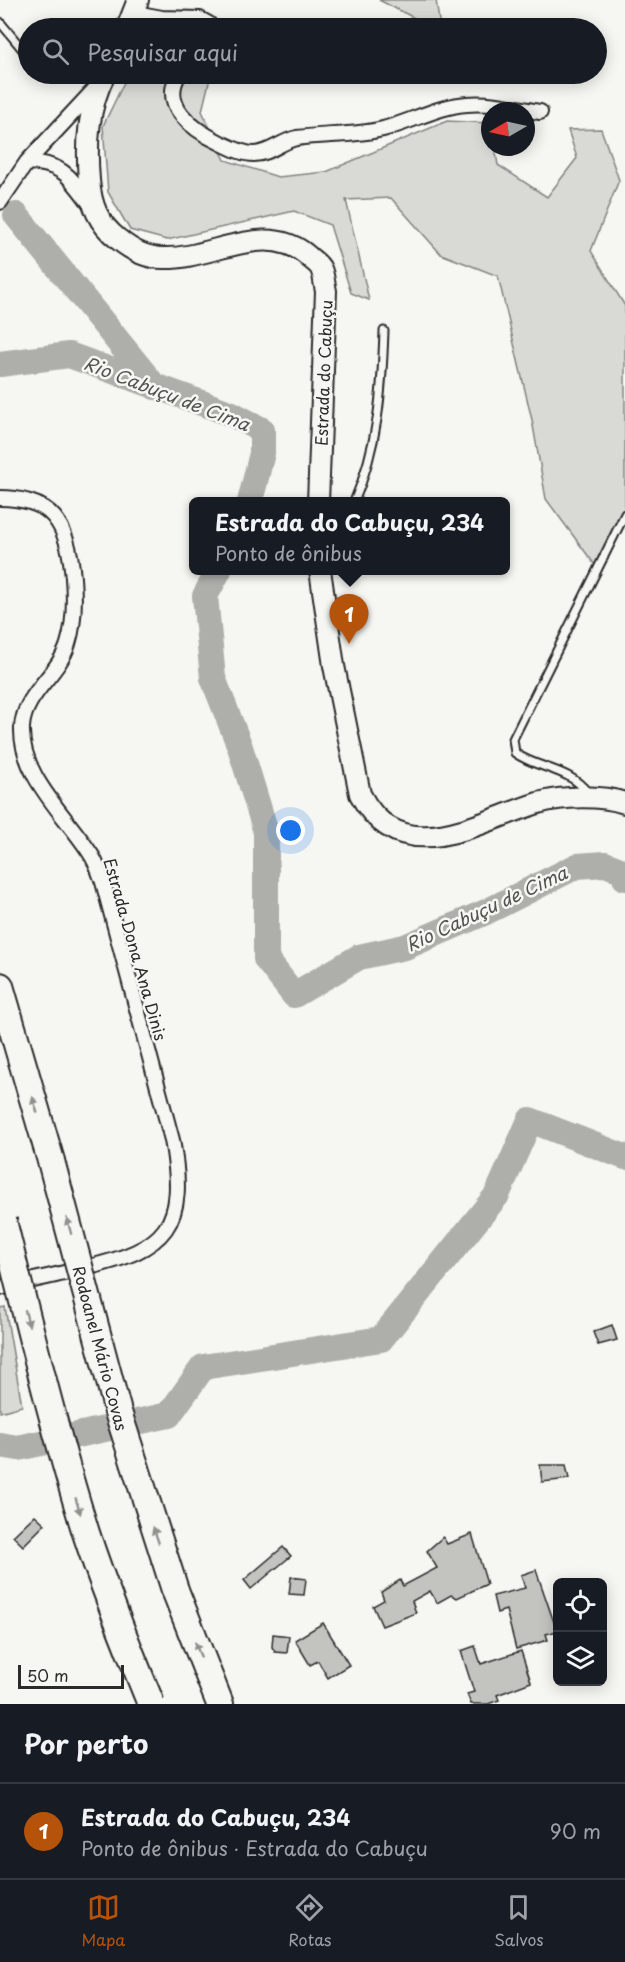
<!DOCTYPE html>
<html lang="pt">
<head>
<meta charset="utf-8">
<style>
	:root { --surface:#171b24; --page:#242831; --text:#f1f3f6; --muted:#9ea1a6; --line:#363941; --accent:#b45309 }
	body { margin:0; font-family:"Playpen Sans",sans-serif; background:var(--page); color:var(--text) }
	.controls { position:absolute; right:18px; bottom:18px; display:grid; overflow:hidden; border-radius:9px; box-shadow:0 3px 15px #0003 }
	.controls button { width:54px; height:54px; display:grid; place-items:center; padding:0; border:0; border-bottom:2px solid var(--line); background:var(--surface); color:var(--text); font:30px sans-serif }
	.compass { position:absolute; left:481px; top:102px; width:54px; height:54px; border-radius:50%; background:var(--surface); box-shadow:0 3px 15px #0003; rotate:261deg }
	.scale { position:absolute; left:18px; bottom:15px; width:106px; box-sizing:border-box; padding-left:6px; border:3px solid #2b2b2b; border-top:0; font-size:16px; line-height:21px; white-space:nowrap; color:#2b2b2b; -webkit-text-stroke:4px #f6f6f2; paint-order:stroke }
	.you { position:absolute; left:291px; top:831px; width:21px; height:21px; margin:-15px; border:4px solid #fff; border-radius:50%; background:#1a73e8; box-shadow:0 0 0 9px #1a73e833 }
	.badge { display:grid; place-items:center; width:39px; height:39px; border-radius:50%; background:var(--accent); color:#fff; font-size:20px; font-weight:700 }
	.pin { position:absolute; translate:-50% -50px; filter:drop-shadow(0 2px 3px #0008) }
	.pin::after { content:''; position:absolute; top:32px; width:21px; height:18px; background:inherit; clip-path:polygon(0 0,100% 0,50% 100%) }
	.popup { position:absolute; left:189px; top:497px; width:321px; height:78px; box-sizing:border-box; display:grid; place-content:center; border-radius:9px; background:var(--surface); filter:drop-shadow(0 2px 4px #0005); font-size:20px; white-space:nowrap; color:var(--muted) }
	.popup b { font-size:22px; color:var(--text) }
	.popup::after { content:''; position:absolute; left:50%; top:100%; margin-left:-12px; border:12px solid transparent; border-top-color:var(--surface) }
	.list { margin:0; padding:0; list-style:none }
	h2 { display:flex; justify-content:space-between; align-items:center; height:78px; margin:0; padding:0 24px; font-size:26px }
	h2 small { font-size:20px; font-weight:400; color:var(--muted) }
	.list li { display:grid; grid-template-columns:39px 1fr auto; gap:18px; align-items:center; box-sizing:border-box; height:96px; padding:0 24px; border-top:2px solid var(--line) }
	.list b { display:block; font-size:22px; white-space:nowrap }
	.list p { margin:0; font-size:20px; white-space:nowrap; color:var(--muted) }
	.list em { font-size:20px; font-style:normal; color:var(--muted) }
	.icon { flex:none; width:33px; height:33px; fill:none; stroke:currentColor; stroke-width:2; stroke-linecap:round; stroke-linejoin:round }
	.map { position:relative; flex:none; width:625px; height:1704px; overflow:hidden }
	.search { position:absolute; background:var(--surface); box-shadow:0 3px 15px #0003; left:18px; right:18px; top:18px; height:66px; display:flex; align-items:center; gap:15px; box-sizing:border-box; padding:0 21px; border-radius:33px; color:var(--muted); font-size:22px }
	.sheet { height:174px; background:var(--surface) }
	nav { display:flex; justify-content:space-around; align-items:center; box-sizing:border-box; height:84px; border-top:2px solid var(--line); background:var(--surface); font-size:16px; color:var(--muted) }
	nav a { display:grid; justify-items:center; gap:3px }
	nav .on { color:var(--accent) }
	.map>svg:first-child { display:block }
	.green { fill:#d9d9d5; stroke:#828280; stroke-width:1.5 }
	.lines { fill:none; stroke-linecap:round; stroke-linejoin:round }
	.river { stroke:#aeaeab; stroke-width:26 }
	.building { fill:#c3c3c0; stroke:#2b2b2b; stroke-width:1.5 }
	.lane-casing { stroke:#2b2b2b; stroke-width:11 }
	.street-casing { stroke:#2b2b2b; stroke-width:18 }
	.secondary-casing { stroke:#2b2b2b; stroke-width:24 }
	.highway-casing { stroke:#2b2b2b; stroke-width:30 }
	.lane { stroke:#f6f6f2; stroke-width:7 }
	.street { stroke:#f6f6f2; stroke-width:14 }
	.secondary { stroke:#f6f6f2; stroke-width:20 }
	.highway { stroke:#f6f6f2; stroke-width:26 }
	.highway-bridge-casing { stroke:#2b2b2b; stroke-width:30; stroke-linecap:butt }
	.highway-bridge { stroke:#f6f6f2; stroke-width:26 }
	.oneway { fill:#90908e }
	.labels { text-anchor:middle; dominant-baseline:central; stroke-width:5; stroke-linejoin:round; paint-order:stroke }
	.street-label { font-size:16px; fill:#2b2b2b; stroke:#f6f6f2 }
	.water-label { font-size:18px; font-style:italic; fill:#525251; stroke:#f6f6f2 }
</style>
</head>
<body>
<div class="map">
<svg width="625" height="1704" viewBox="0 0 625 1704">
	<rect width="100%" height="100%" fill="#f6f6f2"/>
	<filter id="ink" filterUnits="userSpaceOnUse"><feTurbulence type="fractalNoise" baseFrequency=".0167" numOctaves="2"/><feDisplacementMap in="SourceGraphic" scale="12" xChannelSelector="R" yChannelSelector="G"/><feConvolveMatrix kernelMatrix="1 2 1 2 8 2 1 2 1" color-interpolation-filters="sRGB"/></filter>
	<g filter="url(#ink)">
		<path class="green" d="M 379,0 L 436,0 L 440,28 L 434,28 Z
			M 128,74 L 211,74 L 202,111 L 225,160 L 278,177 L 326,172 L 447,121 L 490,123 L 490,147 L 495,147 L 498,165 L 547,197 L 577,158 L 568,130 L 601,129 L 619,180 L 591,251 L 625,306 L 625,510 L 595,565 L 546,499 L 532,420 L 498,276 L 441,254 L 391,198 L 346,200 L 369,300 L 351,293 L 330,225 L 294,211 L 167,240 L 130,230 L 108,192 L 103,126 Z
			M 5,1307 L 22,1406 L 0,1412 L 0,1308 Z"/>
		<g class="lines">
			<path class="river" d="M 16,215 L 155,387
				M 0,364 L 69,355 L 232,414 L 262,430 L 262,453 L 250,502
				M 219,570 L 205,596 L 213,678 L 240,747 L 266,832 L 266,959 L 294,995 L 359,957 L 405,947 L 486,912 L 577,866 L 605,864 L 623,871 L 625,878
				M 0,1445 L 18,1448 L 169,1415 L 203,1367 L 381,1339 L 497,1195 L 530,1120 L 625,1157"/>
		</g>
		<path class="building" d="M 612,1325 L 617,1340 L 598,1345 L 593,1332 Z
			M 540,1465 L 566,1465 L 569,1479 L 542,1482 Z
			M 35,1515 L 45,1524 L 23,1546 L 13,1536 Z
			M 472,1534 L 487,1584 L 457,1598 L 451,1595 L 437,1603 L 430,1591 L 412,1601 L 416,1613 L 382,1626 L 373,1606 L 384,1600 L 381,1592 L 400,1580 L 403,1586 L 437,1568 L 427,1551 L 443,1537 L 447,1544 Z
			M 283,1547 L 291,1556 L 251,1589 L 244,1580 Z
			M 536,1570 L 557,1631 L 546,1634 L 548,1640 L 516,1649 L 506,1610 L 497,1613 L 493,1596 L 525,1588 L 521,1575 Z
			M 291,1577 L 306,1579 L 304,1595 L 289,1594 Z
			M 323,1623 L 349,1665 L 328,1678 L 318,1661 L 310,1665 L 295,1640 Z
			M 273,1634 L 289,1636 L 287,1653 L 275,1652 L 272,1647 Z
			M 475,1646 L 481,1664 L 521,1651 L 531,1682 L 497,1695 L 499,1700 L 488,1704 L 471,1704 L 467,1694 L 474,1692 L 461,1651 Z"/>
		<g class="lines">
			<defs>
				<path id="lane" d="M 0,22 L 28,56
					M 81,74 L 102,79
					M 354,502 C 378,446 382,391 384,331
					M 588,793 C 568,767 539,770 515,753 L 513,739 L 625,514"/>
				<path id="street" d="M 135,13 L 162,18 L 200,19 L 209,24 L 211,28
					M 179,74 C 159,106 194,130 219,142 C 230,147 242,154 254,154 C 270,154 281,141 297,138 C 325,134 355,136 383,129 C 411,122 438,106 467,104 C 491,102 516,108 540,112
					M 27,162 C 63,163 71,178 91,205
					M 0,202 L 27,162 L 95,89
					M 0,498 C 18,498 42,502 54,517 C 76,543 78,612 68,644 C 59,674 24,694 22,727 C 20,776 66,815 90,853 C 96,861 99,872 103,882 L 172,1140 C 188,1226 167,1249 85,1268 C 57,1275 28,1281 0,1288"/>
				<path id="secondary" d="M 127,28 L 138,0
					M 105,74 C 88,107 86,143 89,180 C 91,205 98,223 118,239 C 131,250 146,258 163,258 C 211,260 266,219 308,256 C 312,260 319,264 321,269 C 324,275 324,284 326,291 L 318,502
					M 320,570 L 334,666 L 360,794 C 400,872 477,822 538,803 C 563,796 600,795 625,803"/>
				<path id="highway" d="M 0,986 L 51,1161
					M 175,1590 L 220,1704"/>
			</defs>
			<use href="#lane" class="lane-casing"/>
			<use href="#street" class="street-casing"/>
			<use href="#secondary" class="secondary-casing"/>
			<use href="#highway" class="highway-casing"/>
			<use href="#lane" class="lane"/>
			<use href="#street" class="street"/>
			<use href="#secondary" class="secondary"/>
			<use href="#highway" class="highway"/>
			<defs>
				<path id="highway-bridge" d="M 51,1161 L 118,1412 L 175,1590
					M 3,1221 C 29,1325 54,1430 86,1533 C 105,1591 128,1648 151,1704"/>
			</defs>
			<use href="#highway-bridge" class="highway-bridge-casing"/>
			<use href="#highway-bridge" class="highway-bridge"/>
		</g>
		<defs><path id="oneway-solid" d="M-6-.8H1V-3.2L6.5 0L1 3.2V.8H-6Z" transform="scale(1.5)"/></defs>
		<g class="oneway">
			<use href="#oneway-solid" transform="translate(35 1105) rotate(-106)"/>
			<use href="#oneway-solid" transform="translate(69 1226) rotate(-105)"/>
			<use href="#oneway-solid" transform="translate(27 1318) rotate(76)"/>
			<use href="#oneway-solid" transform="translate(78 1506) rotate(73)"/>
			<use href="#oneway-solid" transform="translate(156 1535) rotate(-109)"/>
			<use href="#oneway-solid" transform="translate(198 1650) rotate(-111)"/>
		</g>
	</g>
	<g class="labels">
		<g class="street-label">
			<text transform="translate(323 373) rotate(-88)">Estrada do Cabuçu</text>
			<text transform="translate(136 949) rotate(74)">Estrada Dona Ana Dinis</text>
			<text transform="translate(101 1348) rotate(75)">Rodoanel Mário Covas</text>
		</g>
		<g class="water-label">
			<text transform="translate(167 393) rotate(21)">Rio Cabuçu de Cima</text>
			<text transform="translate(486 908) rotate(-25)">Rio Cabuçu de Cima</text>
		</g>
	</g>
</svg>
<div class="controls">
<button><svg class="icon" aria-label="locate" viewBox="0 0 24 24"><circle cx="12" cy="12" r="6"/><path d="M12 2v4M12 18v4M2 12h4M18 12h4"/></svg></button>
<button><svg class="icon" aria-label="layers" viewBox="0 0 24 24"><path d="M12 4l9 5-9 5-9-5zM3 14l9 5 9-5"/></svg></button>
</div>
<svg class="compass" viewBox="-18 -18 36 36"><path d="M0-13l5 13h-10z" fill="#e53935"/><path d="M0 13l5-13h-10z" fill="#9ea1a6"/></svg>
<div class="scale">50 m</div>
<div class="you"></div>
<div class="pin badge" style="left:349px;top:644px">1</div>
<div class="popup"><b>Estrada do Cabuçu, 234</b>Ponto de ônibus</div>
<div class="search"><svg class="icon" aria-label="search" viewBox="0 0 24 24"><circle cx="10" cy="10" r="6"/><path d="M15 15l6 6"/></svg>Pesquisar aqui</div>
</div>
<section class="sheet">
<h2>Por perto<small></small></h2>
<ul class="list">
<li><span class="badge">1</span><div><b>Estrada do Cabuçu, 234</b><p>Ponto de ônibus · Estrada do Cabuçu</p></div><em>90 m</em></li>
</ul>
</section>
<nav>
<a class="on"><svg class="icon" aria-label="map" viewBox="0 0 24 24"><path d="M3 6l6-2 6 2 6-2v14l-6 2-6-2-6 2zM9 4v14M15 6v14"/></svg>Mapa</a>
<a><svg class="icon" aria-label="directions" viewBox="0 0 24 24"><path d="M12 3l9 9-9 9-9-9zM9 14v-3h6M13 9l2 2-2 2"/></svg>Rotas</a>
<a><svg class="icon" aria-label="saved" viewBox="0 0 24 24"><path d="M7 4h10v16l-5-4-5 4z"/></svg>Salvos</a>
</nav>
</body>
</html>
